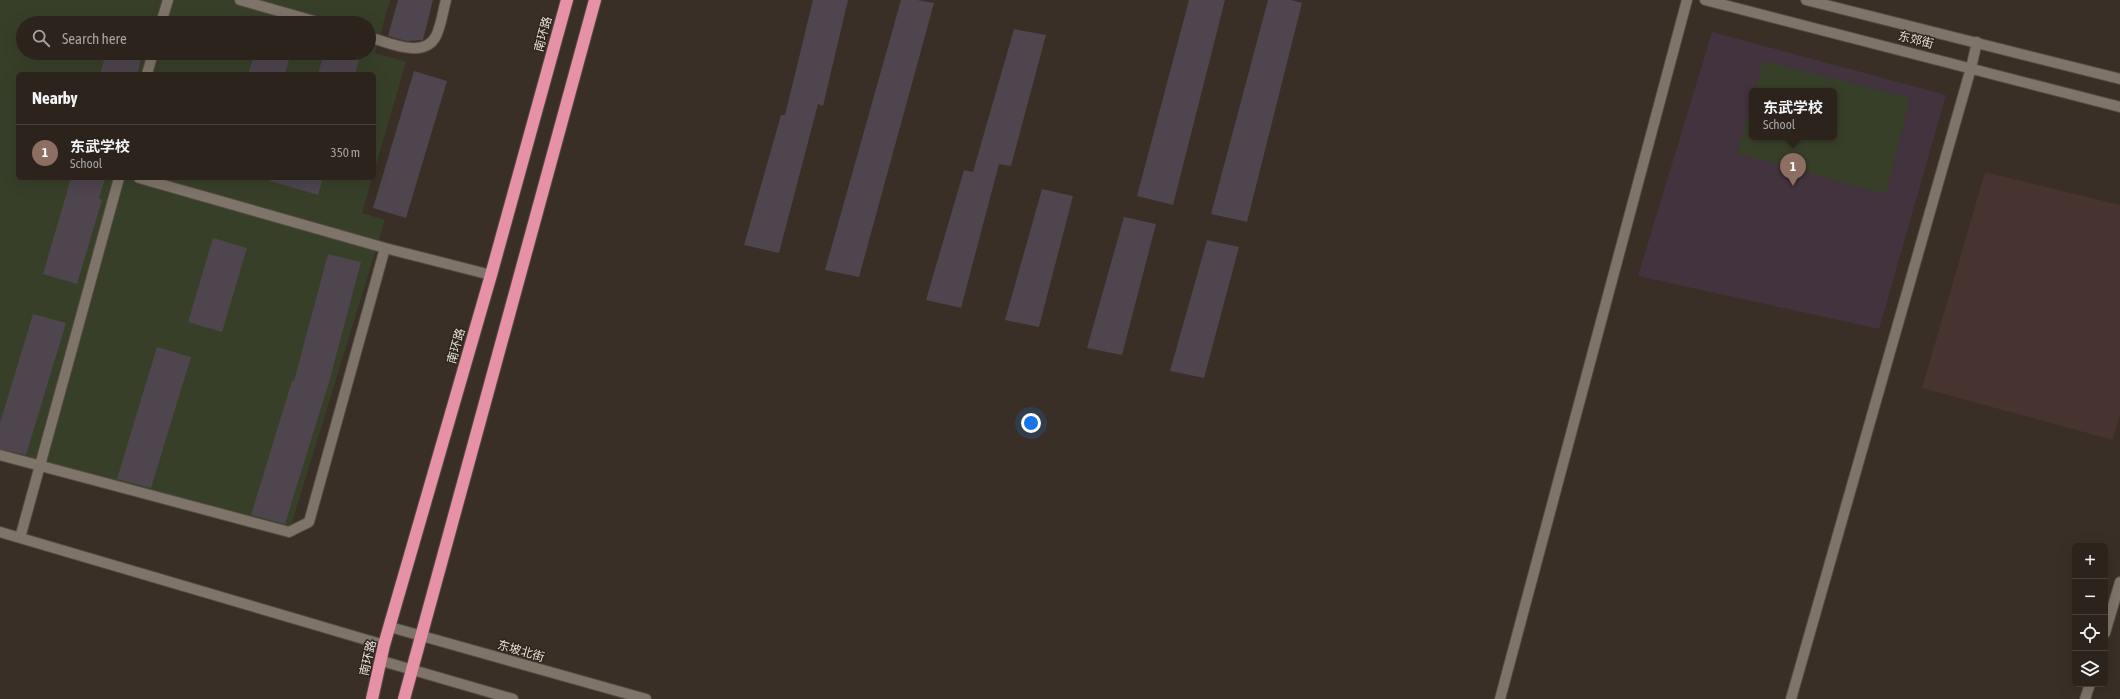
<!DOCTYPE html>
<html lang="en">
<head>
<meta charset="utf-8">
<style>
	:root { --surface:#2b231c; --page:#372f29; --text:#f1f3f6; --muted:#a6a4a3; --line:#47403b; --accent:#c9ba3a }
	body { margin:0; font-family:"Asap Condensed","Noto Sans SC",sans-serif; background:var(--page); color:var(--text) }
	.controls { position:absolute; right:12px; bottom:12px; display:grid; overflow:hidden; border-radius:6px; box-shadow:0 4px 16px #0002 }
	.controls button { width:36px; height:36px; display:grid; place-items:center; padding:0; border:0; border-bottom:1px solid var(--line); background:var(--surface); color:var(--text); font:20px sans-serif }
	.you { position:absolute; left:1031px; top:423px; width:14px; height:14px; margin:-10px; border:3px solid #fff; border-radius:50%; background:#1a73e8; box-shadow:0 0 0 6px #1a73e833 }
	.badge { display:grid; place-items:center; width:26px; height:26px; border-radius:50%; background:var(--accent); color:#fff; font-size:13px; font-weight:700 }
	.pin { position:absolute; translate:-50% -33px; filter:drop-shadow(0 1px 2px #0008) }
	.pin::after { content:''; position:absolute; top:21px; width:14px; height:12px; background:inherit; clip-path:polygon(0 0,100% 0,50% 100%) }
	.popup { position:absolute; left:1749px; top:88px; width:88px; height:52px; box-sizing:border-box; display:grid; place-content:center; border-radius:6px; background:var(--surface); filter:drop-shadow(0 1px 3px #0005); font-size:13px; white-space:nowrap; color:var(--muted) }
	.popup b { font-size:15px; color:var(--text) }
	.popup::after { content:''; position:absolute; left:50%; top:100%; margin-left:-8px; border:8px solid transparent; border-top-color:var(--surface) }
	.list { margin:0; padding:0; list-style:none }
	h2 { display:flex; justify-content:space-between; align-items:center; height:52px; margin:0; padding:0 16px; font-size:17px }
	h2 small { font-size:13px; font-weight:400; color:var(--muted) }
	.list li { display:grid; grid-template-columns:26px 1fr auto; gap:12px; align-items:center; box-sizing:border-box; height:56px; padding:0 16px; border-top:1px solid var(--line) }
	.list b { display:block; font-size:15px; white-space:nowrap }
	.list p { margin:0; font-size:13px; white-space:nowrap; color:var(--muted) }
	.list em { font-size:13px; font-style:normal; color:var(--muted) }
	.icon { flex:none; width:22px; height:22px; fill:none; stroke:currentColor; stroke-width:2; stroke-linecap:round; stroke-linejoin:round }
	.map { position:relative; flex:none; width:2120px; height:699px; overflow:hidden }
	.search { position:absolute; background:var(--surface); box-shadow:0 4px 16px #0002; left:16px; top:16px; width:360px; height:44px; display:flex; align-items:center; gap:10px; box-sizing:border-box; padding:0 14px; border-radius:22px; color:var(--muted); font-size:15px }
	.panel { position:absolute; background:var(--surface); box-shadow:0 4px 16px #0002; left:16px; top:72px; width:360px; height:108px; border-radius:6px }
	.map>svg:first-child { display:block }
	.commercial { fill:#47332f }
	.education { fill:#43333e; fill-rule:evenodd }
	.green { fill:#383f29; fill-rule:evenodd }
	.building { fill:#4e454f }
	.lines { fill:none; stroke-linecap:round; stroke-linejoin:round }
	.street-casing { stroke:#544b43; stroke-width:12 }
	.secondary-casing { stroke:#544b43; stroke-width:12 }
	.highway-casing { stroke:#544b43; stroke-width:14 }
	.street { stroke:#7f7469; stroke-width:10 }
	.secondary { stroke:#7f7469; stroke-width:10 }
	.highway { stroke:#e791a7; stroke-width:12 }
	.labels { text-anchor:middle; dominant-baseline:central; stroke-width:3; stroke-linejoin:round; paint-order:stroke }
	.street-label { font-size:12px; fill:#e7e0da; stroke:#2e251c }
</style>
</head>
<body>
<div class="map">
<svg width="2120" height="699" viewBox="0 0 2120 699">
	<rect width="100%" height="100%" fill="#392f26"/>
	<path class="commercial" d="M 1985,172 L 2120,205 L 2120,414 L 2113,440 L 1922,388 Z"/>
	<path class="education" d="M 1712,32 L 1946,95 L 1879,329 L 1638,276 ZM 1752,91 L 1834,91 L 1834,137 L 1752,137 Z"/>
	<path class="green" d="M 0,0 L 390,0 L 375,53 L 406,62 L 374,172 L 374,74 L 18,74 L 18,178 L 372,178 L 362,213 L 385,220 L 289,532 L 0,453 ZM 23,23 L 369,23 L 369,53 L 23,53 Z
		M 1763,61 L 1910,98 L 1886,194 L 1737,153 L 1752,100 L 1752,137 L 1834,137 L 1834,91 L 1755,91 Z"/>
	<path class="building" d="M 398,0 L 433,0 L 423,40 L 406,41 L 388,36 Z
		M 813,0 L 848,0 L 823,106 L 818,104 L 779,253 L 744,245 L 781,115 L 785,115 Z
		M 901,0 L 917,0 L 934,3 L 859,277 L 825,270 Z
		M 1189,0 L 1225,0 L 1173,205 L 1137,196 Z
		M 1268,0 L 1291,0 L 1302,3 L 1247,222 L 1211,214 Z
		M 1014,29 L 1046,35 L 1011,166 L 999,164 L 961,308 L 926,300 L 964,170 L 973,172 Z
		M 106,53 L 143,53 L 137,74 L 100,74 Z
		M 255,53 L 291,53 L 285,74 L 248,74 Z
		M 324,53 L 340,53 L 359,59 L 355,74 L 318,74 Z
		M 414,71 L 447,81 L 406,218 L 373,208 Z
		M 71,178 L 105,178 L 99,199 L 102,200 L 77,284 L 43,274 Z
		M 270,178 L 323,178 L 318,195 L 270,181 Z
		M 1042,189 L 1073,196 L 1039,327 L 1005,320 Z
		M 1124,217 L 1156,224 L 1122,355 L 1087,348 Z
		M 213,238 L 247,248 L 222,332 L 188,322 Z
		M 1207,240 L 1239,247 L 1204,378 L 1170,371 Z
		M 328,254 L 361,262 L 329,382 L 285,524 L 251,515 L 292,381 L 294,381 Z
		M 33,314 L 66,323 L 26,455 L 0,449 L 0,423 Z
		M 157,347 L 191,357 L 151,488 L 117,479 Z"/>
	<g class="lines">
		<defs>
			<path id="street" d="M 240,0 L 321,23
				M 161,23 L 168,0
				M 369,37 C 387,42 424,60 436,36 C 441,26 443,11 446,0
				M 147,74 L 153,53
				M 139,178 L 385,248 L 491,275
				M 0,455 L 289,532 L 309,522 L 385,248
				M 0,532 L 384,645
				M 20,538 L 119,178
				M 1500,699 L 1687,0
				M 1791,699 L 1971,68 L 1977,42"/>
			<path id="secondary" d="M 1705,0 L 2120,107
				M 1806,0 L 2120,79
				M 390,627 L 646,699
				M 2105,633 L 2120,582
				M 382,661 L 513,699
				M 2085,699 L 2090,684"/>
			<path id="highway" d="M 372,699 L 384,645 L 491,275 L 567,0
				M 404,699 L 595,0"/>
		</defs>
		<use href="#street" class="street-casing"/>
		<use href="#secondary" class="secondary-casing"/>
		<use href="#highway" class="highway-casing"/>
		<use href="#street" class="street"/>
		<use href="#secondary" class="secondary"/>
		<use href="#highway" class="highway"/>
	</g>
	<g class="labels">
		<g class="street-label">
			<text transform="translate(543 34) rotate(-75)">南环路</text>
			<text transform="translate(1916 40) rotate(14)">东郊街</text>
			<text transform="translate(456 346) rotate(-74)">南环路</text>
			<text transform="translate(521 651) rotate(16)">东坡北街</text>
			<text transform="translate(368 658) rotate(-77)">南环路</text>
		</g>
	</g>
</svg>
<div class="controls">
<button>+</button>
<button>−</button>
<button><svg class="icon" aria-label="locate" viewBox="0 0 24 24"><circle cx="12" cy="12" r="6"/><path d="M12 2v4M12 18v4M2 12h4M18 12h4"/></svg></button>
<button><svg class="icon" aria-label="layers" viewBox="0 0 24 24"><path d="M12 4l9 5-9 5-9-5zM3 14l9 5 9-5"/></svg></button>
</div>
<div class="you"></div>
<div class="pin badge" style="left:1793px;top:186px;background:#8d6e63">1</div>
<div class="popup"><b>东武学校</b>School</div>
<div class="search"><svg class="icon" aria-label="search" viewBox="0 0 24 24"><circle cx="10" cy="10" r="6"/><path d="M15 15l6 6"/></svg>Search here</div>
<section class="panel">
<h2>Nearby<small></small></h2>
<ul class="list">
<li><span class="badge" style="background:#8d6e63">1</span><div><b>东武学校</b><p>School</p></div><em>350 m</em></li>
</ul>
</section>
</div>
</body>
</html>
